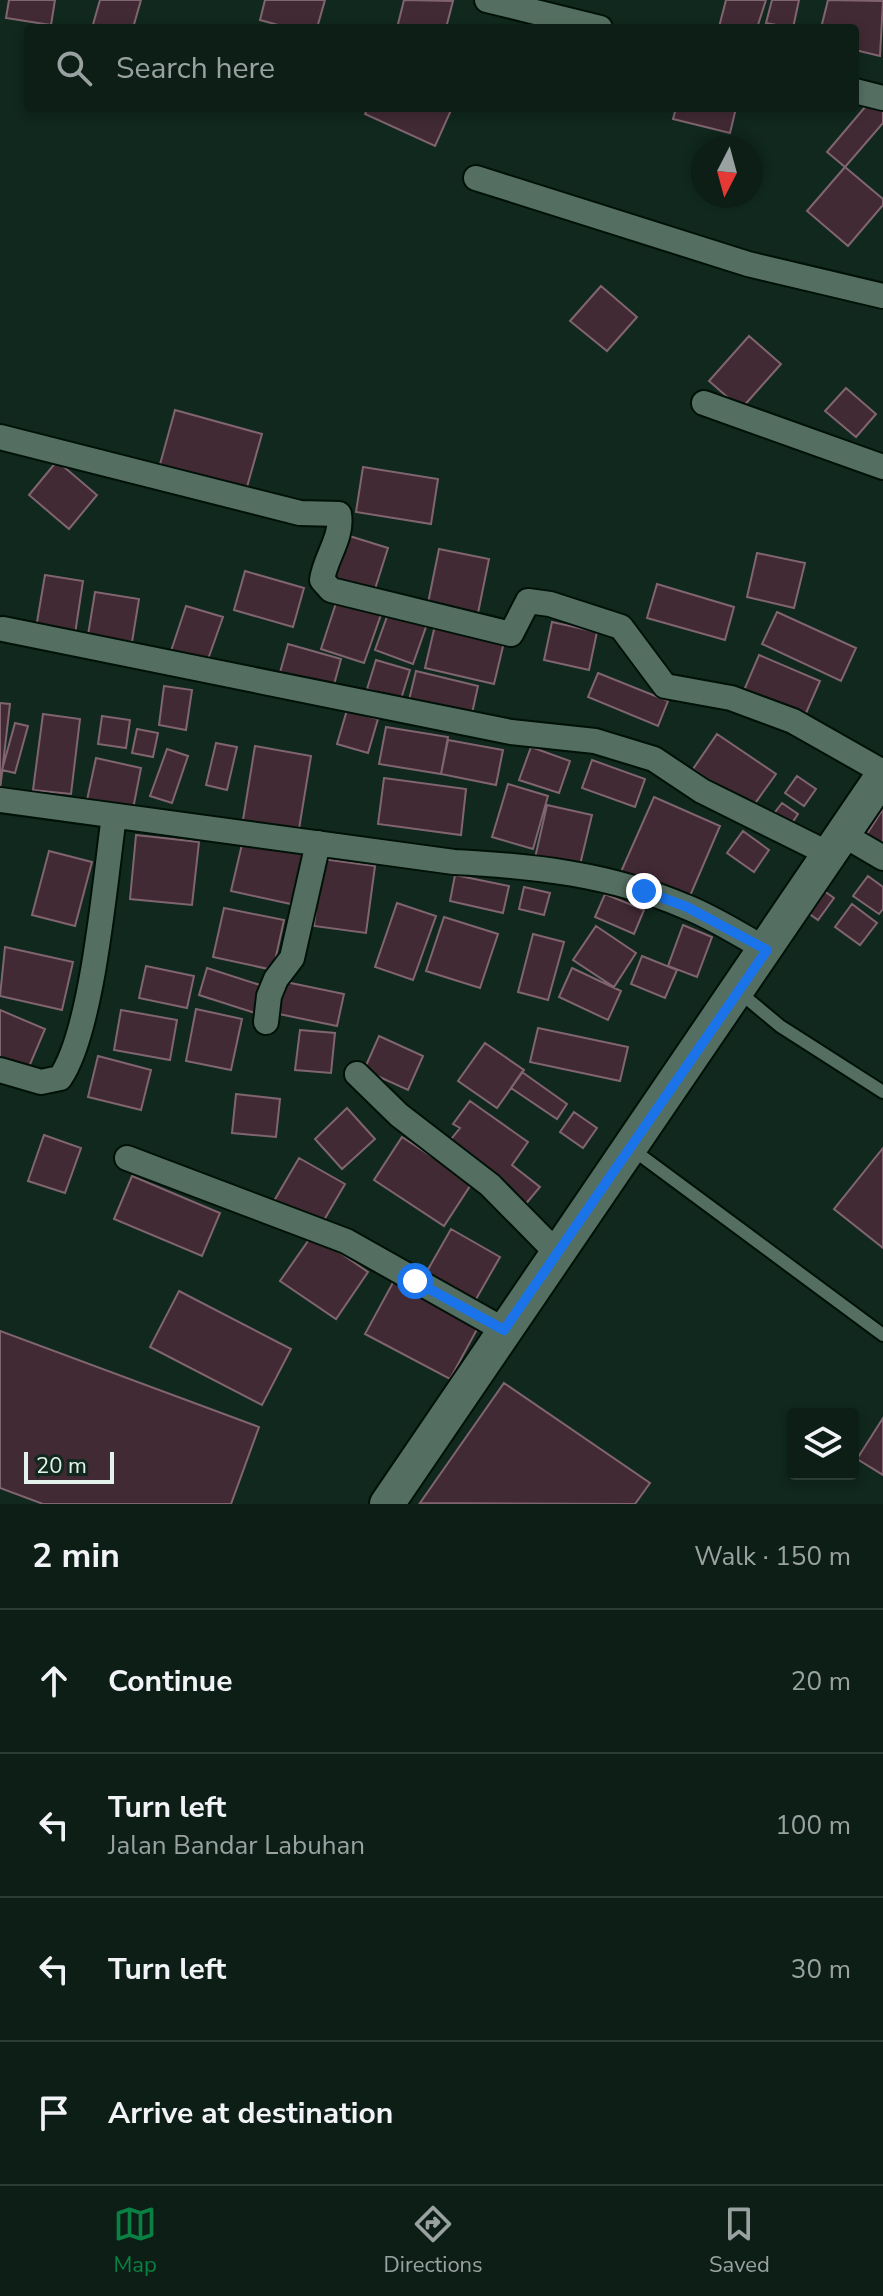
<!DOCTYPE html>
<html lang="en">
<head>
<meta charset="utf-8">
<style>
	:root { --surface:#0c1e16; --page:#1a2b23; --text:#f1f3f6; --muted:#9aa2a1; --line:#2c3c35; --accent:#0b8043 }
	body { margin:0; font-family:"Nunito Sans",sans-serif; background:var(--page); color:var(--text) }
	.controls { position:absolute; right:24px; bottom:24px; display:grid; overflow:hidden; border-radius:8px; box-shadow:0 4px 12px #0003 }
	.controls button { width:72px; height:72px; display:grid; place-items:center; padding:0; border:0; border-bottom:2px solid var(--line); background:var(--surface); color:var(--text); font:40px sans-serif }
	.compass { position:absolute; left:691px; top:136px; width:72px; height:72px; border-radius:50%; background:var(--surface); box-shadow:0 4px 12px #0003; rotate:186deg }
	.scale { position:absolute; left:24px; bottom:20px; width:90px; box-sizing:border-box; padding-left:8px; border:4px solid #e3f2ea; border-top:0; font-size:22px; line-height:28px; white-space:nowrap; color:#e3f2ea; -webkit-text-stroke:6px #10281d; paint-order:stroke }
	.stop { position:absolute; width:24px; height:24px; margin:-18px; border:6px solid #1a73e8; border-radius:50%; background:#fff }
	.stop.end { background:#1a73e8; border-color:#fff; box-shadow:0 2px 8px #0008 }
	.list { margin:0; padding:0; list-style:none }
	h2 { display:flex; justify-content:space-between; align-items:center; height:104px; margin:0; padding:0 32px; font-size:34px }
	h2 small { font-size:26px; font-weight:400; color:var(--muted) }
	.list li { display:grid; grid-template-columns:52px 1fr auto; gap:24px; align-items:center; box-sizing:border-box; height:144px; padding:0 32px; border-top:2px solid var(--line) }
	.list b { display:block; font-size:30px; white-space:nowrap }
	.list p { margin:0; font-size:26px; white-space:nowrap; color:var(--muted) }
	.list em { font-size:26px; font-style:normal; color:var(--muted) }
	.icon { flex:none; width:44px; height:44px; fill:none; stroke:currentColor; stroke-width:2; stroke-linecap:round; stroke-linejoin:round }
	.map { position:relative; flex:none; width:883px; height:1504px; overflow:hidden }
	.search { position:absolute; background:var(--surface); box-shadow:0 4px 12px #0003; left:24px; right:24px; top:24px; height:88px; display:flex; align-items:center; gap:20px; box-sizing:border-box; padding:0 28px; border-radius:8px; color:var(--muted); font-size:30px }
	.sheet { height:680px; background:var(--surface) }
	nav { display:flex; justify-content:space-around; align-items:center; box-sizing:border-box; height:112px; border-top:2px solid var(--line); background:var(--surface); font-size:22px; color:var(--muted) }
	nav a { display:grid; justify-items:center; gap:4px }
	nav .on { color:var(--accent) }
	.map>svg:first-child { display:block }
	.building { fill:#412a33; stroke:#806570; stroke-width:2 }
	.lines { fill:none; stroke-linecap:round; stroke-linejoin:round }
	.lane-casing { stroke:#001107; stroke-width:16 }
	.street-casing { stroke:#001107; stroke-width:28 }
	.secondary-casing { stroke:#001107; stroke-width:38 }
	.lane { stroke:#546f61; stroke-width:12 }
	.street { stroke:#546f61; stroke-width:24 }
	.secondary { stroke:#546f61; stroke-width:34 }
	.route { stroke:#1a73e8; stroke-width:10 }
</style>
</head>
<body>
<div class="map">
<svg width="883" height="1504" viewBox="0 0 883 1504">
	<rect width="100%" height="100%" fill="#10281d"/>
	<path class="building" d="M 9,0 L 55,0 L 51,25 L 6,18 Z
		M 100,0 L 141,0 L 133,28 L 92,28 Z
		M 265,0 L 325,0 L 317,28 L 289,28 L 260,20 Z
		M 404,0 L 453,1 L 446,28 L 397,28 Z
		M 726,0 L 766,0 L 757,28 L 719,27 Z
		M 772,0 L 799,0 L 793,28 L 766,23 Z
		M 828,0 L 883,1 L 880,56 L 855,50 L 855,28 L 821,28 Z
		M 871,100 L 883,111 L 883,123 L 845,167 L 827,152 Z
		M 368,108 L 452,108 L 435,146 L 365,114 Z
		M 676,108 L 736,108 L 730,133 L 673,119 Z
		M 845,167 L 883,199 L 883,205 L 848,246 L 807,211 Z
		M 601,286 L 637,317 L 607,351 L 570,321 Z
		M 749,336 L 781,364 L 741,409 L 709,381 Z
		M 846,388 L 876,414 L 856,437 L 825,411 Z
		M 175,410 L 262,434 L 245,494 L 159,468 Z
		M 57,461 L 97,495 L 69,529 L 29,495 Z
		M 363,467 L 438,479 L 431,524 L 356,512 Z
		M 343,534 L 388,548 L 374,592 L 330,579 Z
		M 439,549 L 489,559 L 477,618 L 427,608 Z
		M 757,553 L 805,563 L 794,608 L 747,597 Z
		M 245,571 L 304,588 L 293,627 L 234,610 Z
		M 45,575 L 83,581 L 75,634 L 36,628 Z
		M 657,584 L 734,607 L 725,640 L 647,618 Z
		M 95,592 L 139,599 L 132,642 L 88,635 Z
		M 339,594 L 383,609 L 364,663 L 321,649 Z
		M 186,606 L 223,617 L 207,662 L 171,651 Z
		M 389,611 L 427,624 L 413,664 L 375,650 Z
		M 777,612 L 856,648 L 841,681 L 762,644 Z
		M 436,621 L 505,638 L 494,684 L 425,668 Z
		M 552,622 L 597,632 L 589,670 L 544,660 Z
		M 288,644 L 341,659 L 332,692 L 279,676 Z
		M 759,655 L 820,681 L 803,720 L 742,695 Z
		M 376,660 L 410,670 L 401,699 L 367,689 Z
		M 416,671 L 478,686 L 471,718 L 408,704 Z
		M 598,673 L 668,701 L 658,726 L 588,697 Z
		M 164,686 L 192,690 L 186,730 L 159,725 Z
		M 0,703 L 10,704 L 0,790 Z
		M 347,710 L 378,719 L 368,753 L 337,744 Z
		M 43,714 L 80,719 L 71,794 L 33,790 Z
		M 102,716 L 130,720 L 126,748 L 98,744 Z
		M 15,723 L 28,726 L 15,773 L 2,770 Z
		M 386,727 L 448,737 L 441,774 L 379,764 Z
		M 137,729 L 158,733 L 153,757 L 132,753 Z
		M 717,734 L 776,774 L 751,809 L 693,769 Z
		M 448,740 L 503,750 L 496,785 L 441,774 Z
		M 216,743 L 237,747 L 227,790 L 206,785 Z
		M 255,746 L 311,756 L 298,835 L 242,826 Z
		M 531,747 L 570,761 L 559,793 L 519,780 Z
		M 167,749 L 188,756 L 172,803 L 150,796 Z
		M 96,758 L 141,768 L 133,809 L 87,800 Z
		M 592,760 L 645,779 L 635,807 L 582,788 Z
		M 797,776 L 816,789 L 804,806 L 785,793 Z
		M 384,778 L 466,789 L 461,835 L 378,824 Z
		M 508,784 L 548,796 L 533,849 L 492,837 Z
		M 654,797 L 720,826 L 687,903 L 620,874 Z
		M 782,803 L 798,814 L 786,832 L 769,820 Z
		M 547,805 L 592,815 L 579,869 L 535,858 Z
		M 883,809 L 883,848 L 865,837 Z
		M 743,831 L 769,850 L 754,872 L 727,853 Z
		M 136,835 L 199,842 L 192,905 L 130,899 Z
		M 243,840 L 311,856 L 300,906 L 231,891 Z
		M 49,851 L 92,862 L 75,926 L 32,915 Z
		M 322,859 L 375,866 L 366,933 L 314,926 Z
		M 455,875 L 509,886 L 503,913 L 450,901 Z
		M 868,876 L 883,887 L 883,909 L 879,914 L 853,896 Z
		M 817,886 L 834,898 L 818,920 L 801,908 Z
		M 524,887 L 550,893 L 544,915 L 519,909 Z
		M 605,894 L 644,910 L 634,934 L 595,917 Z
		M 397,903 L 436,916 L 413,980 L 375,967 Z
		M 852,904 L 877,923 L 860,945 L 835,927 Z
		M 224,908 L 284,920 L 273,970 L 213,957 Z
		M 444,917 L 498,934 L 480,988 L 426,971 Z
		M 683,925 L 712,937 L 697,977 L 668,966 Z
		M 596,926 L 636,953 L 614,987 L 573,960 Z
		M 533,934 L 564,942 L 548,1000 L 518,992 Z
		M 5,947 L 73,962 L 62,1010 L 0,996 Z
		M 642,956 L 677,970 L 665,998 L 631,984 Z
		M 146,966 L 194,976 L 187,1008 L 139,998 Z
		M 207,968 L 263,986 L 255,1013 L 199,995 Z
		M 572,968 L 621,991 L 608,1020 L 559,997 Z
		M 281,981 L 344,994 L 337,1026 L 274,1013 Z
		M 196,1009 L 242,1019 L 231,1070 L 186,1061 Z
		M 0,1010 L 45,1029 L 26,1074 L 0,1063 Z
		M 121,1010 L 177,1020 L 170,1060 L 114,1050 Z
		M 538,1028 L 628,1047 L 620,1081 L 530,1062 Z
		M 300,1030 L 335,1033 L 331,1073 L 295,1070 Z
		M 379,1036 L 423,1056 L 408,1090 L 364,1070 Z
		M 485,1043 L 524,1070 L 497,1108 L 458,1081 Z
		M 98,1056 L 151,1070 L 141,1110 L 88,1097 Z
		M 522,1072 L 567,1104 L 557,1119 L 511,1088 Z
		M 236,1094 L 280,1099 L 276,1137 L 232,1133 Z
		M 470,1101 L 528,1142 L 512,1165 L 540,1187 L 524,1206 L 448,1143 L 460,1128 L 453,1124 Z
		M 347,1108 L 375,1139 L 342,1169 L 315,1139 Z
		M 574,1112 L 597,1128 L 583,1148 L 560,1132 Z
		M 44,1135 L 81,1148 L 65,1193 L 28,1181 Z
		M 402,1137 L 472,1183 L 444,1226 L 374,1180 Z
		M 883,1148 L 883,1248 L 834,1209 Z
		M 299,1158 L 345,1184 L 320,1227 L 274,1201 Z
		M 132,1176 L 220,1213 L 202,1256 L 114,1219 Z
		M 451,1229 L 500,1257 L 471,1308 L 422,1280 Z
		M 313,1234 L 368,1272 L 336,1319 L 280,1281 Z
		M 396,1277 L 481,1322 L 450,1379 L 365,1334 Z
		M 179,1291 L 291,1349 L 262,1405 L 150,1347 Z
		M 0,1331 L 259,1427 L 231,1504 L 43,1504 L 0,1488 Z
		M 504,1383 L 650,1483 L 635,1504 L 420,1503 Z
		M 883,1418 L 883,1475 L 857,1459 Z"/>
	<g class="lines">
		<defs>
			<path id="lane" d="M 738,991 L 780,1026 L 883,1092
				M 632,1149 L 883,1335"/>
			<path id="street" d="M 487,0 L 600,28
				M 855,91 L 883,98
				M 476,178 L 748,264 L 883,296
				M 704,403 L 883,467
				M 0,437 L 300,513 L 339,514 C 343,537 325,558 322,580 L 331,590 L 511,634 L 528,601 L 550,604 L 621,627 L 665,686 L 731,698 L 793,721 L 883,772
				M 3,629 L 511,732 L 595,741 L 654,759 L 702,791 L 827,853
				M 0,800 L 454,862 C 534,866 609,874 684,906 C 713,917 740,935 767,950
				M 842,834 L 883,858
				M 266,1022 L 269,996 L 276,979 L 292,958 L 318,843
				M 0,1070 L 41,1082 L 60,1078 C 93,1031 105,879 114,816
				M 357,1074 L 399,1115 L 490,1185 L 556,1252
				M 127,1158 L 346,1241 L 504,1330"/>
			<path id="secondary" d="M 387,1504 L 883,775"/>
		</defs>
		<use href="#lane" class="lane-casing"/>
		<use href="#street" class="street-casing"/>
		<use href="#secondary" class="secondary-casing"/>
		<use href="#lane" class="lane"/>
		<use href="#street" class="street"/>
		<use href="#secondary" class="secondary"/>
	</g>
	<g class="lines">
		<path class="route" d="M 415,1281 L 504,1330 L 767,950 L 687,907 L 644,891"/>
	</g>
</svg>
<div class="controls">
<button><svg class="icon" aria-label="layers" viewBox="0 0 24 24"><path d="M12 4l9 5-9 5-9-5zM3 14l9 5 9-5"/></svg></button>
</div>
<svg class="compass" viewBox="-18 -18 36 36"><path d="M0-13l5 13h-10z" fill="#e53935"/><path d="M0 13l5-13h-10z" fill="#9aa2a1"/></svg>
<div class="scale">20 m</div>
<div class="stop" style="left:415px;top:1281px"></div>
<div class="stop end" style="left:644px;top:891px"></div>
<div class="search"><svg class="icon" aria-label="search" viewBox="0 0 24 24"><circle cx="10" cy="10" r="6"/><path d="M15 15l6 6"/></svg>Search here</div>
</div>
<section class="sheet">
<h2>2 min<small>Walk · 150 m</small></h2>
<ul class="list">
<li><svg class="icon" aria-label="ahead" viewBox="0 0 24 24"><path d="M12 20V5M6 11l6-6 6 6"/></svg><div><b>Continue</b></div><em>20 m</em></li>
<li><svg class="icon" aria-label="left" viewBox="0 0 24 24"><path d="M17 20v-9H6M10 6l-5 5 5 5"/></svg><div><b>Turn left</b><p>Jalan Bandar Labuhan</p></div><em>100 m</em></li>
<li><svg class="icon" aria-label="left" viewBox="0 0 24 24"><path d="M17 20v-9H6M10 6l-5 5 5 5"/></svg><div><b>Turn left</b></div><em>30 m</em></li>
<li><svg class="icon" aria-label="arrive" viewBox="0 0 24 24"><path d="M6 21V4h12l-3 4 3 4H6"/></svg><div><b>Arrive at destination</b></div></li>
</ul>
</section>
<nav>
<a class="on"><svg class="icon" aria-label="map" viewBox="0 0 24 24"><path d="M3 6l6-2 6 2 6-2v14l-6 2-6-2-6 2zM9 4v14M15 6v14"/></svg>Map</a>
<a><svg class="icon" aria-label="directions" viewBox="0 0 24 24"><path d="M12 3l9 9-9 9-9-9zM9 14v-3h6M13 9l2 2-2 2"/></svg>Directions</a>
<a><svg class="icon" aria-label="saved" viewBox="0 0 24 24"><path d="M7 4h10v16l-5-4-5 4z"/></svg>Saved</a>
</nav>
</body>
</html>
